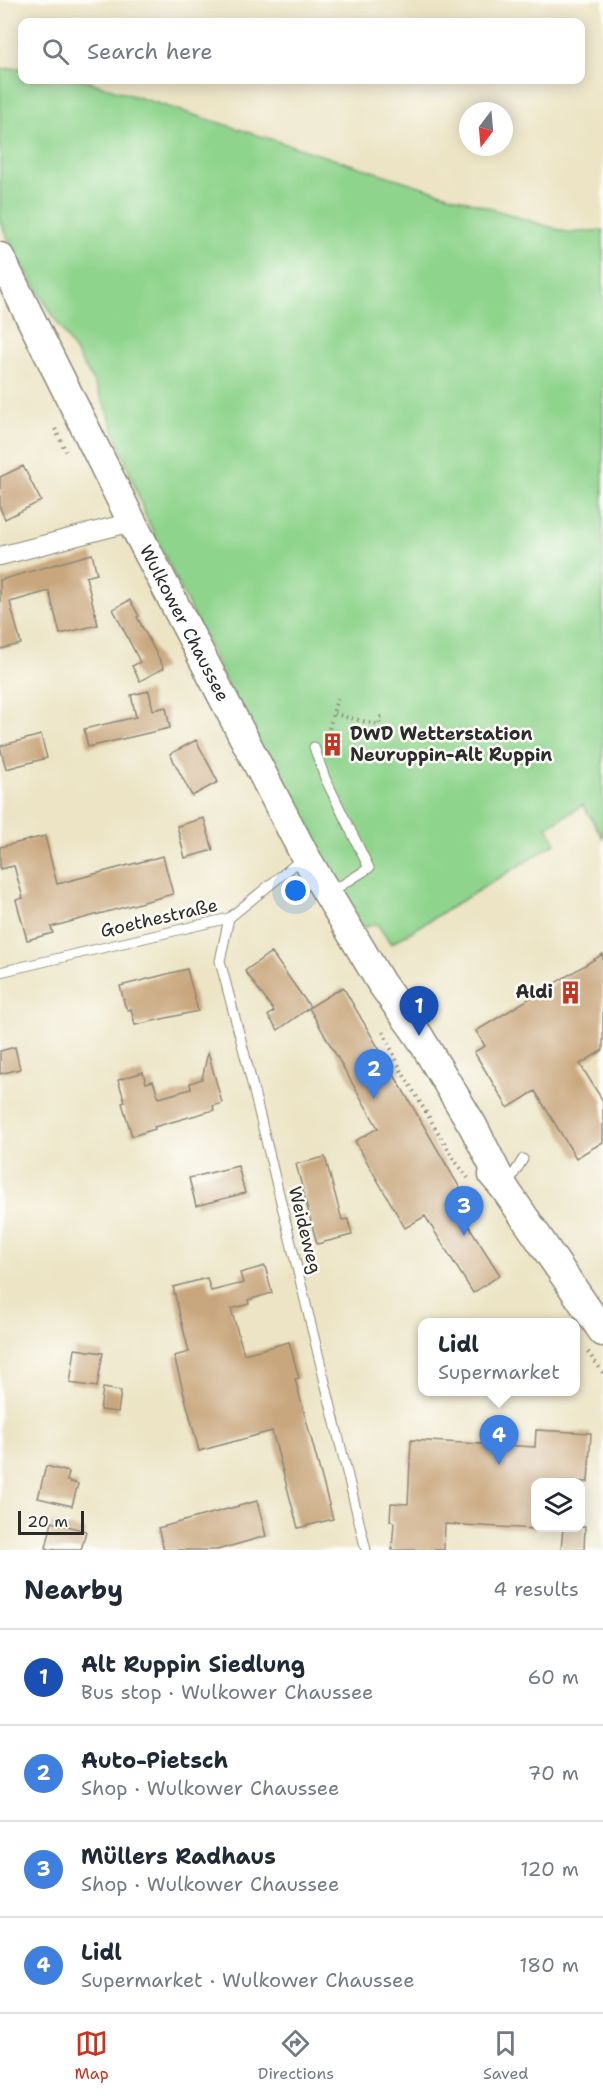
<!DOCTYPE html>
<html lang="en">
<head>
<meta charset="utf-8">
<style>
	:root { --surface:#fff; --page:#f6f6f7; --text:#1f2937; --muted:#747a83; --line:#e0e1e3; --accent:#c8321e }
	body { margin:0; font-family:"Shantell Sans",sans-serif; background:var(--page); color:var(--text) }
	.controls { position:absolute; right:18px; bottom:18px; display:grid; overflow:hidden; border-radius:12px; box-shadow:0 3px 15px #0003 }
	.controls button { width:54px; height:54px; display:grid; place-items:center; padding:0; border:0; border-bottom:2px solid var(--line); background:var(--surface); color:var(--text); font:30px sans-serif }
	.compass { position:absolute; left:459px; top:102px; width:54px; height:54px; border-radius:50%; background:var(--surface); box-shadow:0 3px 15px #0003; rotate:196deg }
	.scale { position:absolute; left:18px; bottom:15px; width:66px; box-sizing:border-box; padding-left:6px; border:3px solid #2b2b2b; border-top:0; font-size:16px; line-height:21px; white-space:nowrap; color:#2b2b2b; -webkit-text-stroke:4px #fdfcf7; paint-order:stroke }
	.you { position:absolute; left:296px; top:891px; width:21px; height:21px; margin:-15px; border:4px solid #fff; border-radius:50%; background:#1a73e8; box-shadow:0 0 0 9px #1a73e833 }
	.badge { display:grid; place-items:center; width:39px; height:39px; border-radius:50%; background:var(--accent); color:#fff; font-size:20px; font-weight:700 }
	.pin { position:absolute; translate:-50% -50px; filter:drop-shadow(0 2px 3px #0008) }
	.pin::after { content:''; position:absolute; top:32px; width:21px; height:18px; background:inherit; clip-path:polygon(0 0,100% 0,50% 100%) }
	.popup { position:absolute; left:418px; top:1318px; width:162px; height:78px; box-sizing:border-box; display:grid; place-content:center; border-radius:12px; background:var(--surface); filter:drop-shadow(0 2px 4px #0005); font-size:20px; white-space:nowrap; color:var(--muted) }
	.popup b { font-size:22px; color:var(--text) }
	.popup::after { content:''; position:absolute; left:50%; top:100%; margin-left:-12px; border:12px solid transparent; border-top-color:var(--surface) }
	.list { margin:0; padding:0; list-style:none }
	h2 { display:flex; justify-content:space-between; align-items:center; height:78px; margin:0; padding:0 24px; font-size:26px }
	h2 small { font-size:20px; font-weight:400; color:var(--muted) }
	.list li { display:grid; grid-template-columns:39px 1fr auto; gap:18px; align-items:center; box-sizing:border-box; height:96px; padding:0 24px; border-top:2px solid var(--line) }
	.list b { display:block; font-size:22px; white-space:nowrap }
	.list p { margin:0; font-size:20px; white-space:nowrap; color:var(--muted) }
	.list em { font-size:20px; font-style:normal; color:var(--muted) }
	.icon { flex:none; width:33px; height:33px; fill:none; stroke:currentColor; stroke-width:2; stroke-linecap:round; stroke-linejoin:round }
	.map { position:relative; flex:none; width:603px; height:1550px; overflow:hidden }
	.search { position:absolute; background:var(--surface); box-shadow:0 3px 15px #0003; left:18px; right:18px; top:18px; height:66px; display:flex; align-items:center; gap:15px; box-sizing:border-box; padding:0 21px; border-radius:12px; color:var(--muted); font-size:22px }
	.sheet { height:462px; background:var(--surface) }
	nav { display:flex; justify-content:space-around; align-items:center; box-sizing:border-box; height:84px; border-top:2px solid var(--line); background:var(--surface); font-size:16px; color:var(--muted) }
	nav a { display:grid; justify-items:center; gap:3px }
	nav .on { color:var(--accent) }
	.map>svg:first-child { display:block }
	.green { fill:#8fd48d; stroke:#5d805c; stroke-width:1.5 }
	.building { fill:#c9a77e }
	.lines { fill:none; stroke-linecap:round; stroke-linejoin:round }
	.service-casing { stroke:#8c8878; stroke-width:11 }
	.minor-casing { stroke:#8c8878; stroke-width:20 }
	.primary-casing { stroke:#8c8878; stroke-width:31 }
	.path { stroke:#8c8878; stroke-width:4; stroke-dasharray:1.5 4.5; stroke-linecap:butt }
	.service { stroke:#fff; stroke-width:9 }
	.minor { stroke:#fff; stroke-width:18 }
	.primary { stroke:#fff; stroke-width:28 }
	.labels { text-anchor:middle; dominant-baseline:central; stroke-width:5; stroke-linejoin:round; paint-order:stroke }
	.street-label { font-size:18px; fill:#2b2b2b; stroke:#fdfcf7 }
	.poi-label { font-size:18px; font-weight:bold; fill:#2b2b2b; stroke:#fdfcf7; text-anchor:start }
</style>
</head>
<body>
<div class="map">
<svg width="603" height="1550" viewBox="0 0 603 1550">
	<rect width="100%" height="100%" fill="#fdfcf7"/>
	<filter id="ink" filterUnits="userSpaceOnUse"><feTurbulence type="fractalNoise" baseFrequency=".0167" numOctaves="2"/><feDisplacementMap in="SourceGraphic" scale="12" xChannelSelector="R" yChannelSelector="G"/><feConvolveMatrix kernelMatrix="1 2 1 2 8 2 1 2 1" color-interpolation-filters="sRGB"/></filter>
	<filter id="wash" filterUnits="userSpaceOnUse"><feTurbulence type="fractalNoise" baseFrequency=".008" numOctaves="4" result="noise"/><feDisplacementMap in="SourceGraphic" scale="24" xChannelSelector="R" yChannelSelector="G"/><feGaussianBlur stdDeviation="1.35" result="paint"/><feColorMatrix in="noise" values="0 0 0 0 0 0 0 0 0 0 0 0 0 0 0 0 0 1.4 0 .05"/><feComposite in="paint" operator="in"/></filter>
	<g filter="url(#wash)">
		<rect width="100%" height="100%" fill="#ece4c5"/>
		<path class="green" d="M 22,68 L 22,80 L 83,80 L 569,233 L 603,230 L 603,838 L 583,805 L 547,827 L 556,843 L 391,944 L 377,924 L 361,928 L 252,736 L 146,517 L 105,405 L 89,374 L 17,257 L 0,222 L 0,69 Z"/>
		<g id="blocks">
			<path class="building" d="M 23,466 L 41,501 L 5,519 L 0,508 L 0,477 Z
				M 92,554 L 97,574 L 86,577 L 98,625 L 60,634 L 49,591 L 10,602 L 21,644 L 0,649 L 0,580 Z
				M 130,600 L 139,616 L 137,617 L 164,668 L 140,681 L 132,666 L 140,662 L 113,609 Z
				M 149,691 L 153,710 L 166,707 L 170,728 L 88,747 L 84,729 L 136,717 L 131,695 Z
				M 41,735 L 47,758 L 6,769 L 0,746 Z
				M 196,740 L 218,782 L 192,796 L 170,754 Z
				M 204,818 L 213,850 L 185,858 L 177,826 Z
				M 45,836 L 57,884 L 163,856 L 173,894 L 51,927 L 53,933 L 27,940 L 16,900 L 23,898 L 14,866 L 0,869 L 0,847 Z
				M 271,952 L 310,1007 L 343,987 L 464,1195 L 453,1201 L 500,1275 L 473,1293 L 425,1216 L 405,1228 L 355,1141 L 378,1128 L 309,1008 L 278,1030 L 268,1016 L 274,1011 L 245,971 Z
				M 603,954 L 603,1050 L 580,1064 L 603,1101 L 603,1142 L 576,1158 L 535,1091 L 508,1108 L 474,1052 L 485,1046 L 476,1031 Z
				M 187,969 L 198,1011 L 135,1025 L 131,1009 L 128,1010 L 125,1006 L 120,986 Z
				M 15,1047 L 20,1069 L 0,1074 L 0,1051 Z
				M 208,1052 L 222,1103 L 213,1106 L 214,1110 L 154,1127 L 155,1129 L 132,1136 L 122,1103 L 125,1102 L 118,1080 L 143,1072 L 146,1083 L 153,1081 L 159,1098 L 191,1089 L 190,1083 L 202,1079 Z
				M 325,1157 L 342,1220 L 348,1219 L 352,1235 L 317,1244 L 296,1164 Z
				M 238,1166 L 245,1193 L 196,1206 L 189,1178 Z
				M 265,1266 L 272,1293 L 248,1300 L 249,1304 L 231,1309 L 244,1354 L 289,1342 L 299,1378 L 295,1379 L 333,1519 L 298,1528 L 272,1431 L 199,1451 L 174,1356 L 189,1352 L 173,1287 L 207,1278 L 211,1291 L 243,1283 L 240,1273 Z
				M 75,1349 L 103,1353 L 97,1387 L 70,1383 Z
				M 103,1388 L 121,1391 L 118,1412 L 100,1410 Z
				M 536,1430 L 591,1433 L 588,1482 L 536,1482 L 536,1529 L 445,1524 L 444,1550 L 392,1550 L 394,1522 L 390,1521 L 391,1503 L 408,1504 L 411,1440 L 535,1447 Z
				M 46,1466 L 69,1472 L 67,1481 L 78,1484 L 72,1506 L 38,1498 Z
				M 257,1501 L 266,1536 L 217,1550 L 164,1550 L 158,1528 Z
				M 52,1522 L 86,1531 L 81,1550 L 56,1550 L 46,1548 Z
				M 563,1527 L 585,1527 L 584,1550 L 561,1550 Z"/>
		</g>
	</g>
	<g filter="url(#ink)">
		<use href="#blocks" fill-opacity="0" stroke="#8c8878" stroke-width="1.5"/>
		<g class="lines">
			<defs>
				<path id="service" d="M 314,747 L 325,778 L 369,868 L 331,892
					M 229,918 L 220,961 L 248,1067 L 366,1550
					M 0,972 L 229,918 L 303,858
					M 507,1185 L 523,1159"/>
				<path id="minor" d="M 0,556 L 132,522"/>
				<g id="primary">
					<path id="s1" d="M 0,257 L 132,522 L 305,856 L 381,983 L 419,1036 L 473,1126 L 505,1189"/>
					<path d="M 493,1175 L 505,1189 L 603,1332"/>
				</g>
			</defs>
			<use href="#service" class="service-casing"/>
			<use href="#minor" class="minor-casing"/>
			<use href="#primary" class="primary-casing"/>
			<path class="path" d="M 55,429 L 66,451
				M 334,714 L 379,725 L 381,717 L 385,718
				M 326,740 L 338,695
				M 383,1032 L 402,1072 L 454,1159 L 468,1178
				M 588,1352 L 603,1373"/>
			<use href="#service" class="service"/>
			<use href="#minor" class="minor"/>
			<use href="#primary" class="primary"/>
		</g>
	</g>
	<defs>
		<symbol id="building-bare" viewBox="-9 -9 18 18"><path d="M-4-6H4V6H1V3H-1V6H-4ZM-2.5-4.3h1.7v1.8h-1.7ZM.8-4.3h1.7v1.8H.8ZM-2.5-1h1.7V.8h-1.7ZM.8-1h1.7V.8H.8Z" fill="#c8321e" stroke="#fdfcf7" stroke-width="2.5" paint-order="stroke"/></symbol>
	</defs>
	<g fill-rule="evenodd">
		<use href="#building-bare" x="316" y="728" width="33" height="33"/>
		<use href="#building-bare" x="554" y="976" width="33" height="33"/>
	</g>
	<g class="labels">
		<g class="street-label">
			<text stroke="none"><textPath href="#s1" startOffset="410">Wulkower Chaussee</textPath></text>
			<text transform="translate(159 918) rotate(-13)">Goethestraße</text>
			<text transform="translate(305 1230) rotate(76)">Weideweg</text>
		</g>
		<g class="poi-label">
			<text x="350" y="734">DWD Wetterstation<tspan x="350" dy="21">Neuruppin-Alt Ruppin</tspan></text>
			<text x="553" y="992" text-anchor="end">Aldi</text>
		</g>
	</g>
</svg>
<div class="controls">
<button><svg class="icon" aria-label="layers" viewBox="0 0 24 24"><path d="M12 4l9 5-9 5-9-5zM3 14l9 5 9-5"/></svg></button>
</div>
<svg class="compass" viewBox="-18 -18 36 36"><path d="M0-13l5 13h-10z" fill="#e53935"/><path d="M0 13l5-13h-10z" fill="#747a83"/></svg>
<div class="scale">20 m</div>
<div class="you"></div>
<div class="pin badge" style="left:419px;top:1036px;background:#1a4fb4">1</div>
<div class="pin badge" style="left:374px;top:1099px;background:#3f7fe0">2</div>
<div class="pin badge" style="left:464px;top:1236px;background:#3f7fe0">3</div>
<div class="pin badge" style="left:499px;top:1465px;background:#3f7fe0">4</div>
<div class="popup"><b>Lidl</b>Supermarket</div>
<div class="search"><svg class="icon" aria-label="search" viewBox="0 0 24 24"><circle cx="10" cy="10" r="6"/><path d="M15 15l6 6"/></svg>Search here</div>
</div>
<section class="sheet">
<h2>Nearby<small>4 results</small></h2>
<ul class="list">
<li><span class="badge" style="background:#1a4fb4">1</span><div><b>Alt Ruppin Siedlung</b><p>Bus stop · Wulkower Chaussee</p></div><em>60 m</em></li>
<li><span class="badge" style="background:#3f7fe0">2</span><div><b>Auto-Pietsch</b><p>Shop · Wulkower Chaussee</p></div><em>70 m</em></li>
<li><span class="badge" style="background:#3f7fe0">3</span><div><b>Müllers Radhaus</b><p>Shop · Wulkower Chaussee</p></div><em>120 m</em></li>
<li><span class="badge" style="background:#3f7fe0">4</span><div><b>Lidl</b><p>Supermarket · Wulkower Chaussee</p></div><em>180 m</em></li>
</ul>
</section>
<nav>
<a class="on"><svg class="icon" aria-label="map" viewBox="0 0 24 24"><path d="M3 6l6-2 6 2 6-2v14l-6 2-6-2-6 2zM9 4v14M15 6v14"/></svg>Map</a>
<a><svg class="icon" aria-label="directions" viewBox="0 0 24 24"><path d="M12 3l9 9-9 9-9-9zM9 14v-3h6M13 9l2 2-2 2"/></svg>Directions</a>
<a><svg class="icon" aria-label="saved" viewBox="0 0 24 24"><path d="M7 4h10v16l-5-4-5 4z"/></svg>Saved</a>
</nav>
</body>
</html>
